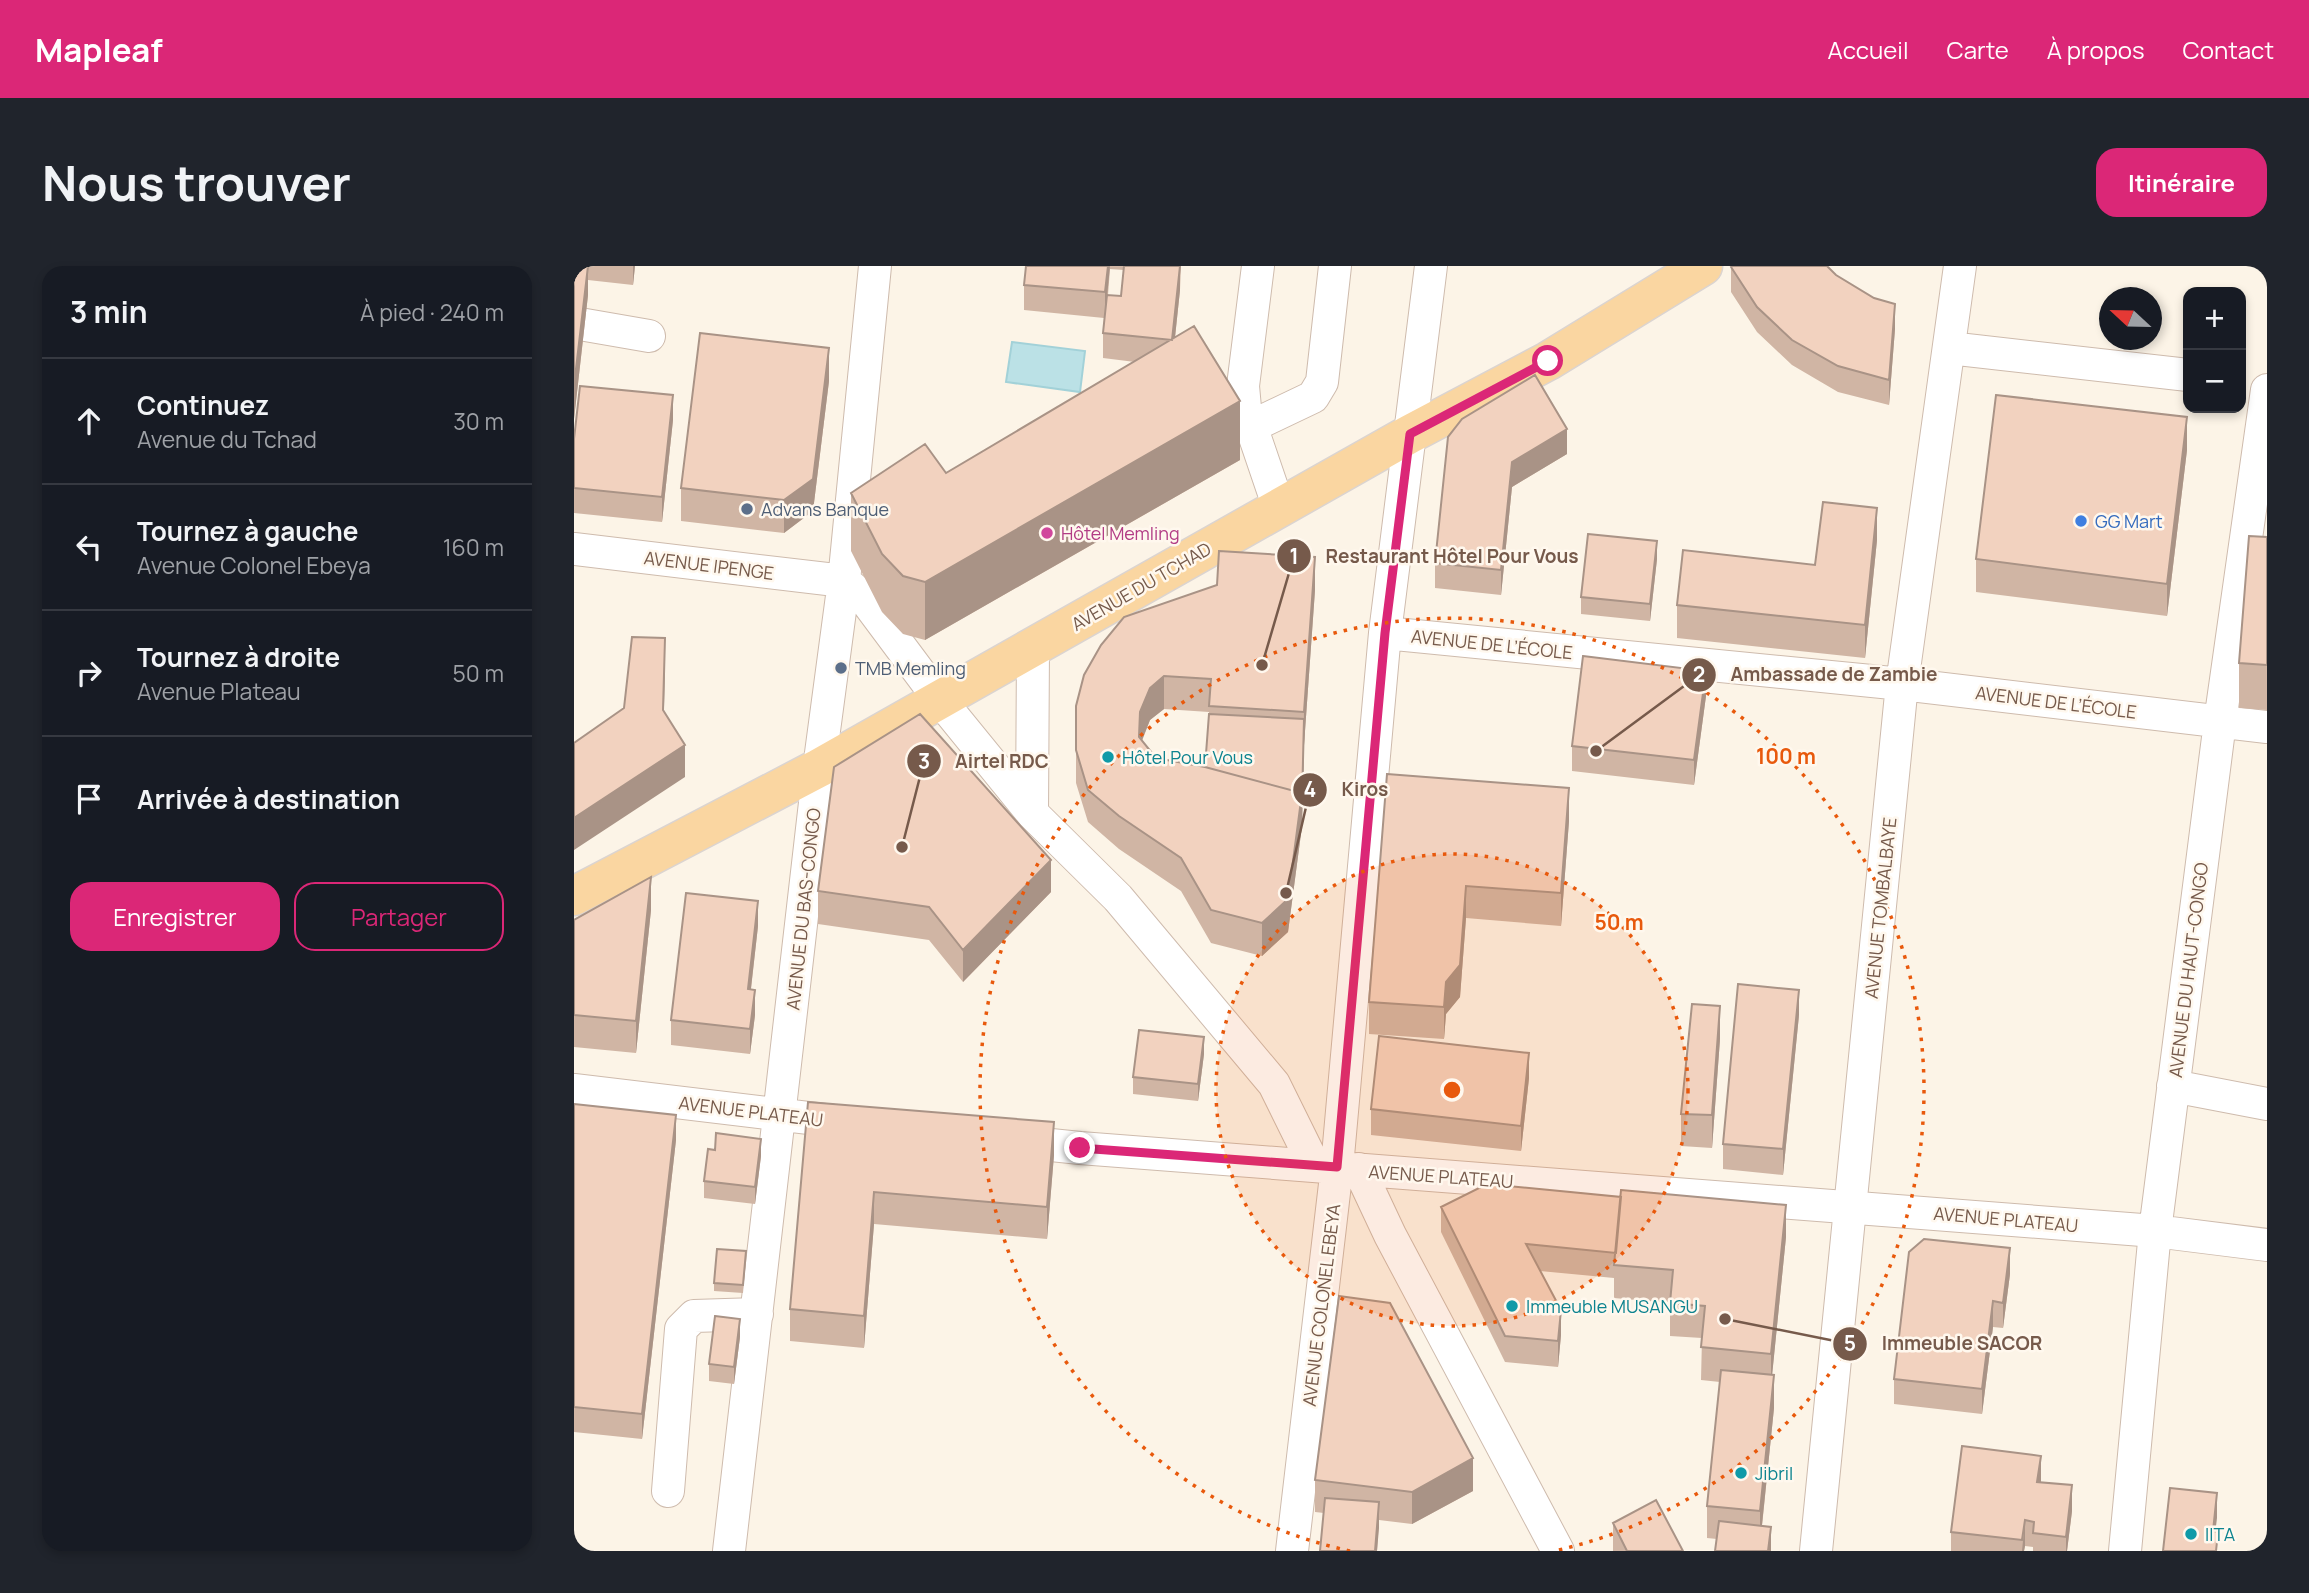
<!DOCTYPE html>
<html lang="fr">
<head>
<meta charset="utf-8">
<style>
	:root { --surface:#171b24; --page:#20242c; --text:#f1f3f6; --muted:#9ea1a6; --line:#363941; --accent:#db2777 }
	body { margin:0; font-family:Manrope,sans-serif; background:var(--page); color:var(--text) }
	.controls { position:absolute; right:21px; top:21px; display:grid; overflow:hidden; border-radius:14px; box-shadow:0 4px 10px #0003 }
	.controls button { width:63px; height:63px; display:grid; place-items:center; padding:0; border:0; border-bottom:2px solid var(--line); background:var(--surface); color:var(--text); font:35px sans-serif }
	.compass { position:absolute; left:1525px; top:21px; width:63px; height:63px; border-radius:50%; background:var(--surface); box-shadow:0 4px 10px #0003; rotate:292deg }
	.stop { position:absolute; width:21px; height:21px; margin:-16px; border:5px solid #db2777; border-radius:50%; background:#fff }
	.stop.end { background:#db2777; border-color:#fff; box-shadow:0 2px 7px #0008 }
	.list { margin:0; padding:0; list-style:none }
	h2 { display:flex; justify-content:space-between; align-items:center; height:91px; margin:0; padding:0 28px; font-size:30px }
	h2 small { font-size:23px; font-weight:400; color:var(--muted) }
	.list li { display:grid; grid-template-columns:46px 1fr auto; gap:21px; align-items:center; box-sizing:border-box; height:126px; padding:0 28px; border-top:2px solid var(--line) }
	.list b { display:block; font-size:26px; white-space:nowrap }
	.list p { margin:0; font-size:23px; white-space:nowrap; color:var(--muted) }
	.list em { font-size:23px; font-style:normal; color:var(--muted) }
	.actions { display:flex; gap:14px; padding:21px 28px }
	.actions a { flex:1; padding:16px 0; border:2px solid var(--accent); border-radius:21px; text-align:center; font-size:24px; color:var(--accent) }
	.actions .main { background:var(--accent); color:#fff }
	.icon { flex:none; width:38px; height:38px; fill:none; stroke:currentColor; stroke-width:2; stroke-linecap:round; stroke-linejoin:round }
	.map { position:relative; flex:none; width:1693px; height:1285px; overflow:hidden; border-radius:21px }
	header { display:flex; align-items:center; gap:42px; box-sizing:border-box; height:98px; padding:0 35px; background:var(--accent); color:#fff }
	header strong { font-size:33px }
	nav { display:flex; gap:38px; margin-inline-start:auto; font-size:24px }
	.intro { display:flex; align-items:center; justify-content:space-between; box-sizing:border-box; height:168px; padding:0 42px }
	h1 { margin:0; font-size:49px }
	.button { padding:18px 32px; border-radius:21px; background:var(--accent); color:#fff; font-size:24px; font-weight:700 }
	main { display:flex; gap:42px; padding:0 42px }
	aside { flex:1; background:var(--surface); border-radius:21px; box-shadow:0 4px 10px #0003 }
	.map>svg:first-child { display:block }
	.water { fill:#bbe1e6; stroke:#a2d1d8; stroke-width:2 }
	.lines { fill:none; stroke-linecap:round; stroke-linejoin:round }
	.minor-casing { stroke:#cebbad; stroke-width:34 }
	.major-casing { stroke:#dbd4d0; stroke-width:41 }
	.minor { stroke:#fff; stroke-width:32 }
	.major { stroke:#fad6a1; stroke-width:38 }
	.wall { fill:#d0b5a4; fill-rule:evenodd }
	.shaded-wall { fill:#a99386 }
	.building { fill:#f2d2bf; stroke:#a99386; stroke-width:2 }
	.route { stroke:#db2777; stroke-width:9 }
	.ring { fill:none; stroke:#e8590c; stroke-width:3.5; stroke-dasharray:3.5 7 }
	.service-dot { fill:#5c6f8a; stroke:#fff8ee; stroke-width:2.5 }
	.shop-dot { fill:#3f7fe0; stroke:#fff8ee; stroke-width:2.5 }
	.hotel-dot { fill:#d1479c; stroke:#fff8ee; stroke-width:2.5 }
	.culture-dot { fill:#0f9aa8; stroke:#fff8ee; stroke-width:2.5 }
	.labels { text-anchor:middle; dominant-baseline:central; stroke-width:5; stroke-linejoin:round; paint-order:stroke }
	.service-label { font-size:18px; fill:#4e5e75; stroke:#fff8ee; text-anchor:start }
	.shop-label { font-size:18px; fill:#366cbe; stroke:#fff8ee; text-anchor:start }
	.hotel-label { font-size:18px; fill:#b23c85; stroke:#fff8ee; text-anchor:start }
	.street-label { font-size:18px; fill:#765a4b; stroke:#fff8ee }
	.culture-label { font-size:18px; fill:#0d838f; stroke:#fff8ee; text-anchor:start }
	.centre { fill:#e8590c; stroke:#fff8ee; stroke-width:3.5 }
	.ring-label { font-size:21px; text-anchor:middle; font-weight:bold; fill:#e8590c; stroke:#fff8ee; stroke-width:5; stroke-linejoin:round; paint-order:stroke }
	.leader { fill:none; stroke:#765a4b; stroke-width:2.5 }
	.callout-dot { fill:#765a4b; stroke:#fff8ee; stroke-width:2.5 }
	.mark-label { font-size:21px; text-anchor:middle; font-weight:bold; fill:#fff }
	.callout-label { font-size:19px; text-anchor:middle; font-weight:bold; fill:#765a4b; stroke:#fff8ee; stroke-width:5; stroke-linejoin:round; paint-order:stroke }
</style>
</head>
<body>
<header>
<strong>Mapleaf</strong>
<nav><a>Accueil</a><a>Carte</a><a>À propos</a><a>Contact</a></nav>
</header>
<div class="intro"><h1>Nous trouver</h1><a class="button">Itinéraire</a></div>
<main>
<aside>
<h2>3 min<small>À pied · 240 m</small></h2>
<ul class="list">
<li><svg class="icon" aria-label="ahead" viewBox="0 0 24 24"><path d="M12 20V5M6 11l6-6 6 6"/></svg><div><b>Continuez</b><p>Avenue du Tchad</p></div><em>30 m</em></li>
<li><svg class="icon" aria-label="left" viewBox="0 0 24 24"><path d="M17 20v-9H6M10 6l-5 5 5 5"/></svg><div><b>Tournez à gauche</b><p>Avenue Colonel Ebeya</p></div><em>160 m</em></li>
<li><svg class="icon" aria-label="right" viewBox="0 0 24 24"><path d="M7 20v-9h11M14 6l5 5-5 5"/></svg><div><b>Tournez à droite</b><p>Avenue Plateau</p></div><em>50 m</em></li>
<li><svg class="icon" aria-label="arrive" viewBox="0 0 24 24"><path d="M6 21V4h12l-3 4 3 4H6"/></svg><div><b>Arrivée à destination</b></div></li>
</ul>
<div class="actions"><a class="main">Enregistrer</a><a>Partager</a></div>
</aside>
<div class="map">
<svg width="1693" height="1285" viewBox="0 0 1693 1285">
	<rect width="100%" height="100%" fill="#fcf4e7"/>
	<path class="water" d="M 438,76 L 511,85 L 506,126 L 432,116 Z"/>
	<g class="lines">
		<defs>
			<path id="minor" d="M 684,0 L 669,120 L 671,142 L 705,242
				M 0,57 L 75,70
				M 1375,82 L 1614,109
				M 676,161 L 739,131 L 748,116 L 761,0
				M 0,283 L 270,315 L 290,332 L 366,434 L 458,547 L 544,632 L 700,818 L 740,899
				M 811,367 L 1328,418 L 1693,461
				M 458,547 L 459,381
				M 1599,820 L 1693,838
				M 0,824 L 276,857
				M 439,875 L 506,882 L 1581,965 L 1693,979
				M 785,903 L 816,969 L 984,1285
				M 94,1225 L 107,1063 L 120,1050 L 183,1048
				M 155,1285 L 245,502 L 270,315 L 301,0
				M 718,1285 L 763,901 L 811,367 L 857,0
				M 1242,1285 L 1328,418 L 1386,0
				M 1551,1285 L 1581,965 L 1646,456 L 1693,124"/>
			<path id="major" d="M 0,630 L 245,502 L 836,168 L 974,95 L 1129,0"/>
		</defs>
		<use href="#minor" class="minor-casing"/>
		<use href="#major" class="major-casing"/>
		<use href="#minor" class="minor"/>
		<use href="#major" class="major"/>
	</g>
	<path class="wall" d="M 0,0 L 61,0 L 59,19 L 14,14 L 14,29 L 0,153 Z
		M 452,0 L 607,0 L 606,24 L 601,72 L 666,194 L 351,374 L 329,368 L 308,346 L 277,285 L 277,227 L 372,207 L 561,96 L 529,92 L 529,67 L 530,52 L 450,44 L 450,19 ZM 536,3 L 550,4 L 547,30 L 534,29 Z
		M 1157,1 L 1321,63 L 1315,139 L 1264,126 L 1218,99 L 1183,66 L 1157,26 Z
		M 255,115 L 239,245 L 210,267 L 107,255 L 107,222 Z
		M 99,154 L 88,256 L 0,247 L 0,173 Z
		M 874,171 L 993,188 L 938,221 L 927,329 L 861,322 L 861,297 Z
		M 1613,184 L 1593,350 L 1402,326 L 1402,293 Z
		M 1693,271 L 1693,444 L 1665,442 L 1665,397 Z
		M 1303,274 L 1291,392 L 1103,372 L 1103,339 L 1241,299 Z
		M 1083,293 L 1076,355 L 1007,348 L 1007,331 Z
		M 741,324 L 730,479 L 728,560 L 714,666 L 688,690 L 637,677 L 607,625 L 545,583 L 514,556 L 502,517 L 502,440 ZM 590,443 L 635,446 L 631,501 L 582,492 L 568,475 L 576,454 Z
		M 1132,430 L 1120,519 L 998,505 L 998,480 Z
		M 813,508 L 995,555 L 987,660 L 892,652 L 886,731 L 872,748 L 870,773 L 795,768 L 795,736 Z
		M 244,625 L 477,626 L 389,716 L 355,674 L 244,658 Z
		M 77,644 L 62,787 L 0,781 L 0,654 Z
		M 184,660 L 177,723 L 181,749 L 176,788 L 97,779 L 97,754 Z
		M 1225,749 L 1209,909 L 1149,903 L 1149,878 Z
		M 1146,773 L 1138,882 L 1107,880 L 1107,848 Z
		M 630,788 L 624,835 L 559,828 L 559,811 Z
		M 955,812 L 947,885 L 797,869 L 797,843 Z
		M 234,836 L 480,889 L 473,973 L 300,958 L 290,1082 L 216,1075 L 216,1043 Z
		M 0,838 L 102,874 L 68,1173 L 0,1166 Z
		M 141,884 L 187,890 L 181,938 L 130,932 L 130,915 Z
		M 867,941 L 1212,971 L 1198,1109 L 1200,1142 L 1188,1260 L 1197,1285 L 1143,1273 L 1133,1272 L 1133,1240 L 1146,1116 L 1127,1114 L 1128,1072 L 1096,1070 L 1096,1037 L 1040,1032 L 1040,1012 L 966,1005 L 987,1069 L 984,1101 L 931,1096 L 867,966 Z
		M 172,993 L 169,1027 L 140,1025 L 140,1017 Z
		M 1436,1008 L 1429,1062 L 1419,1061 L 1408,1148 L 1320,1138 L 1320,1113 Z
		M 166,1071 L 160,1118 L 135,1115 L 135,1098 Z
		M 741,1214 L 899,1225 L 838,1258 L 805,1254 L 803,1285 L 746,1285 L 750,1247 L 741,1246 Z
		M 1466,1216 L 1498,1245 L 1493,1285 L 1459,1285 L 1459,1281 L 1451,1280 L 1450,1285 L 1377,1285 L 1377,1266 Z
		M 1039,1257 L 1109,1285 L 1039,1285 Z"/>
	<path class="shaded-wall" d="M 14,0 L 14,29 L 0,153 L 0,120 Z
		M 59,0 L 61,0 L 59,19 Z
		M 534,0 L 536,0 L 531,52 L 531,26 Z
		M 606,0 L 606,24 L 598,99 L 598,74 Z
		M 1321,38 L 1321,63 L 1315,139 L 1315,114 Z
		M 255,82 L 255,115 L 239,245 L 210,267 L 210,234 Z
		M 99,129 L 99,154 L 88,256 L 88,231 Z
		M 666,135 L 666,194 L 351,374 L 351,316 Z
		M 1613,151 L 1613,184 L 1593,350 L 1593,318 Z
		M 993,163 L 993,188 L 938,221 L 927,329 L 927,304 L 938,196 Z
		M 1303,242 L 1303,274 L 1291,392 L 1291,359 Z
		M 1083,275 L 1083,293 L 1076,355 L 1076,338 Z
		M 741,291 L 741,324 L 730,479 L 728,560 L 714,666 L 688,690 L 688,657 L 728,527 L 728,535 L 730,446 Z
		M 91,372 L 91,405 L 89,477 L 89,444 Z
		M 1132,405 L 1132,430 L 1120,519 L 1120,494 Z
		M 590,410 L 590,443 L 576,454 L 566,479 L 565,471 L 566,446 L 576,422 Z
		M 111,479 L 111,511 L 0,584 L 0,552 Z
		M 995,522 L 995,555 L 987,660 L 987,627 Z
		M 477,594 L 477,626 L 389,716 L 389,684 Z
		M 77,611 L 77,644 L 62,787 L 62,755 Z
		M 892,620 L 892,652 L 886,731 L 872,748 L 870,773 L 870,741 L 872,716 Z
		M 184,635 L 184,660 L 174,748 L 174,723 Z
		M 181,724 L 181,749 L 176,788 L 176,763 Z
		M 1225,724 L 1225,749 L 1209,909 L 1209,883 Z
		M 1146,740 L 1146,773 L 1138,882 L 1138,849 Z
		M 630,771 L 630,788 L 624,835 L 624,818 Z
		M 955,787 L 955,812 L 947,885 L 947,860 Z
		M 102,849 L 102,874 L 68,1173 L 68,1148 Z
		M 480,856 L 480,889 L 473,973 L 473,941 Z
		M 187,873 L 187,890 L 181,938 L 181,921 Z
		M 300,926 L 300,958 L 290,1082 L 290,1050 Z
		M 1212,939 L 1212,971 L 1197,1120 L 1197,1088 Z
		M 1436,982 L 1436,1008 L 1429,1062 L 1429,1037 Z
		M 1419,1035 L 1419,1061 L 1408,1148 L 1408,1123 Z
		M 987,1044 L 987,1069 L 984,1101 L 984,1075 Z
		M 166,1053 L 166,1071 L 160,1118 L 160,1101 Z
		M 1200,1109 L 1200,1142 L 1186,1278 L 1186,1245 Z
		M 1467,1190 L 1467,1215 L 1463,1241 L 1463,1216 Z
		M 899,1192 L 899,1225 L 838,1258 L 838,1226 Z
		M 1498,1219 L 1498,1245 L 1493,1285 L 1492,1285 L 1492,1271 Z
		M 1643,1227 L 1643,1252 L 1639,1285 L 1639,1265 Z
		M 805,1236 L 805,1262 L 803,1285 L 801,1285 Z
		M 1451,1254 L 1451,1280 L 1450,1285 L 1448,1285 Z
		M 1197,1261 L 1197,1285 L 1194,1285 Z"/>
	<path class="building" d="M 0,0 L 14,0 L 0,120 Z
		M 452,0 L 534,0 L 531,26 L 450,19 Z
		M 550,0 L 606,0 L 598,74 L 529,67 L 533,29 L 547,30 Z
		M 1158,0 L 1253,0 L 1262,9 L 1300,32 L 1321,38 L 1315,114 L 1264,100 L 1218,74 L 1183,41 L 1157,1 Z
		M 620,60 L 666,135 L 351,316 L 329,310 L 308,288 L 277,227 L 351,178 L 372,207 Z
		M 126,67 L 255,82 L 239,213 L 210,234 L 107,222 Z
		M 961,109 L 993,163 L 938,196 L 927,304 L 861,297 L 874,171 L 888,153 Z
		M 6,120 L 99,129 L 88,231 L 0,222 L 0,173 Z
		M 1422,129 L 1613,151 L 1593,318 L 1402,293 Z
		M 1249,236 L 1303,242 L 1291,359 L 1103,339 L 1109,284 L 1241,299 Z
		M 1014,268 L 1083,275 L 1076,338 L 1007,331 Z
		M 1675,270 L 1693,271 L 1693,399 L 1665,397 Z
		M 645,285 L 741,291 L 730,446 L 635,440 L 637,413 L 590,410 L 576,422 L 566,446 L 565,471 L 582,492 L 631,501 L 728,527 L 714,633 L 688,657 L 637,644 L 607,592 L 545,550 L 514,524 L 502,484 L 502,440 L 510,409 L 527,379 L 550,351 L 643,319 Z
		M 58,371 L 91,372 L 89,444 L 111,479 L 0,552 L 0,477 L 50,442 Z
		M 1009,390 L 1132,405 L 1120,494 L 998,480 Z
		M 346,448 L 477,594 L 389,684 L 355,641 L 244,625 L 260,501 Z
		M 635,448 L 730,453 L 728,535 L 728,527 L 631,501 Z
		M 813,508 L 995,522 L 987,627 L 892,620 L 886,699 L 872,716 L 870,741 L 795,736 Z
		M 77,611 L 62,755 L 0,749 L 0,654 Z
		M 112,627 L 184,635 L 174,723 L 181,724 L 176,763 L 97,754 Z
		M 1164,718 L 1225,724 L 1209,883 L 1149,878 Z
		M 1118,738 L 1146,740 L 1138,849 L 1107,848 Z
		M 565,764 L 630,771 L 624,818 L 559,811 Z
		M 805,770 L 955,787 L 947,860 L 797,843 Z
		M 234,836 L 480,856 L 473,941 L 300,926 L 290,1050 L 216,1043 Z
		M 0,838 L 102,849 L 68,1148 L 0,1141 Z
		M 142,867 L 187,873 L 181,921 L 130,915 L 134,883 L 141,884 Z
		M 913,918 L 1047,931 L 1042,987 L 952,978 L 987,1044 L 984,1075 L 931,1070 L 867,941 Z
		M 1047,924 L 1212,939 L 1197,1088 L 1127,1081 L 1131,1040 L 1096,1037 L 1099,1004 L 1040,999 Z
		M 1350,973 L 1436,982 L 1429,1037 L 1419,1035 L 1408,1123 L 1320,1113 L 1335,986 Z
		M 143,983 L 172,985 L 169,1019 L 140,1017 Z
		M 765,1030 L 816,1037 L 899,1192 L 838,1226 L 741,1214 Z
		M 141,1050 L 166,1053 L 160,1101 L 135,1098 Z
		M 1147,1104 L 1200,1109 L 1186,1245 L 1133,1240 Z
		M 1388,1180 L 1467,1190 L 1463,1216 L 1498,1219 L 1492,1271 L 1459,1267 L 1460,1256 L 1451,1254 L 1448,1274 L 1377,1266 Z
		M 1596,1222 L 1643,1227 L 1639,1265 L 1644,1266 L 1642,1285 L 1589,1285 Z
		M 751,1232 L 805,1236 L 801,1285 L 746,1285 Z
		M 1082,1234 L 1109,1285 L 1053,1285 L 1039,1257 Z
		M 1145,1255 L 1197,1261 L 1194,1285 L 1141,1285 Z"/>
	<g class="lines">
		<path class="route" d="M 506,882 L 763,901 L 811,367 L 836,168 L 974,95"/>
	</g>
	<circle cx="878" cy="824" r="236" fill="#e8590c" fill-opacity=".12"/>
	<g class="ring">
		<circle cx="878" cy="824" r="236"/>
		<path d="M776 1285A472 472 0 1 1 980 1285"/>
	</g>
	<g class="service-dot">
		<circle cx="173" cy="243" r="7"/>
		<circle cx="267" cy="402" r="7"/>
	</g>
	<circle class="shop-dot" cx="1507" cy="255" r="7"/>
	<circle class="hotel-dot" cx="473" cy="267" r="7"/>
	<g class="culture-dot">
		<circle cx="534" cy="491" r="7"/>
		<circle cx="938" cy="1040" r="7"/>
		<circle cx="1167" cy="1207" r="7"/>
		<circle cx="1617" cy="1268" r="7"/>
	</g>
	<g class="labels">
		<g class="service-label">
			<text x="187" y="243">Advans Banque</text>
			<text x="281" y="402">TMB Memling</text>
		</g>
		<g class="shop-label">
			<text x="1521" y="255">GG Mart</text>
		</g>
		<g class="hotel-label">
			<text x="487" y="267">Hôtel Memling</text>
		</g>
		<g class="street-label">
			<text transform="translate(135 299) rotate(7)">AVENUE IPENGE</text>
			<text transform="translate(567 320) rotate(-30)">AVENUE DU TCHAD</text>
			<text transform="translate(918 378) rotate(6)">AVENUE DE L’ÉCOLE</text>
			<text transform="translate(1482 436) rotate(7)">AVENUE DE L’ÉCOLE</text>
			<text transform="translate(1306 642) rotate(-84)">AVENUE TOMBALBAYE</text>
			<text transform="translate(229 643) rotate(-84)">AVENUE DU BAS-CONGO</text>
			<text transform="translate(1614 704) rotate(-83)">AVENUE DU HAUT-CONGO</text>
			<text transform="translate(177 845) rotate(7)">AVENUE PLATEAU</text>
			<text transform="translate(867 910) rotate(4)">AVENUE PLATEAU</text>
			<text transform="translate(1432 953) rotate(5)">AVENUE PLATEAU</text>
			<text transform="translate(747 1039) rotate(-83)">AVENUE COLONEL EBEYA</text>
		</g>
		<g class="culture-label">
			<text x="548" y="491">Hôtel Pour Vous</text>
			<text x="952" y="1040">Immeuble MUSANGU</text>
			<text x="1181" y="1207">Jibril</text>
			<text x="1631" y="1268">IITA</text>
		</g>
	</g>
	<circle cx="878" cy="824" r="10" class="centre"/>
	<g class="ring-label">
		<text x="1212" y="498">100 m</text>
		<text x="1045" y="664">50 m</text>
	</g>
	<path class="leader" d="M688 399L720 290M1022 485L1125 409M328 581L350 495M712 627L736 524M1151 1053L1276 1078"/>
	<g class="callout-dot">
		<circle cx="688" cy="399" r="7"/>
		<circle cx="1022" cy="485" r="7"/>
		<circle cx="328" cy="581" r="7"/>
		<circle cx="712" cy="627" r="7"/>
		<circle cx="1151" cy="1053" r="7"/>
		<circle cx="720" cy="290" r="18"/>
		<circle cx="1125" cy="409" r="18"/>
		<circle cx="350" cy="495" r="18"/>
		<circle cx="736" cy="524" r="18"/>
		<circle cx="1276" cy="1078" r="18"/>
	</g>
	<g class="mark-label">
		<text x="720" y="298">1</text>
		<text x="1125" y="416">2</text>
		<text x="350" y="503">3</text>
		<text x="736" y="531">4</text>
		<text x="1276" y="1085">5</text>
	</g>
	<g class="callout-label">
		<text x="878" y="297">Restaurant Hôtel Pour Vous</text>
		<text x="1260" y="415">Ambassade de Zambie</text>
		<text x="428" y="502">Airtel RDC</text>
		<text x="791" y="530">Kiros</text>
		<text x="1388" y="1084">Immeuble SACOR</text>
	</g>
</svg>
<div class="controls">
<button>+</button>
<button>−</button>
</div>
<svg class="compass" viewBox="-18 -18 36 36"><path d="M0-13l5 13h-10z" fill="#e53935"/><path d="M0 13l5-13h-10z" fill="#9ea1a6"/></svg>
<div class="stop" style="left:974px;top:95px"></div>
<div class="stop end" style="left:506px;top:882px"></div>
</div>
</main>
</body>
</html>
